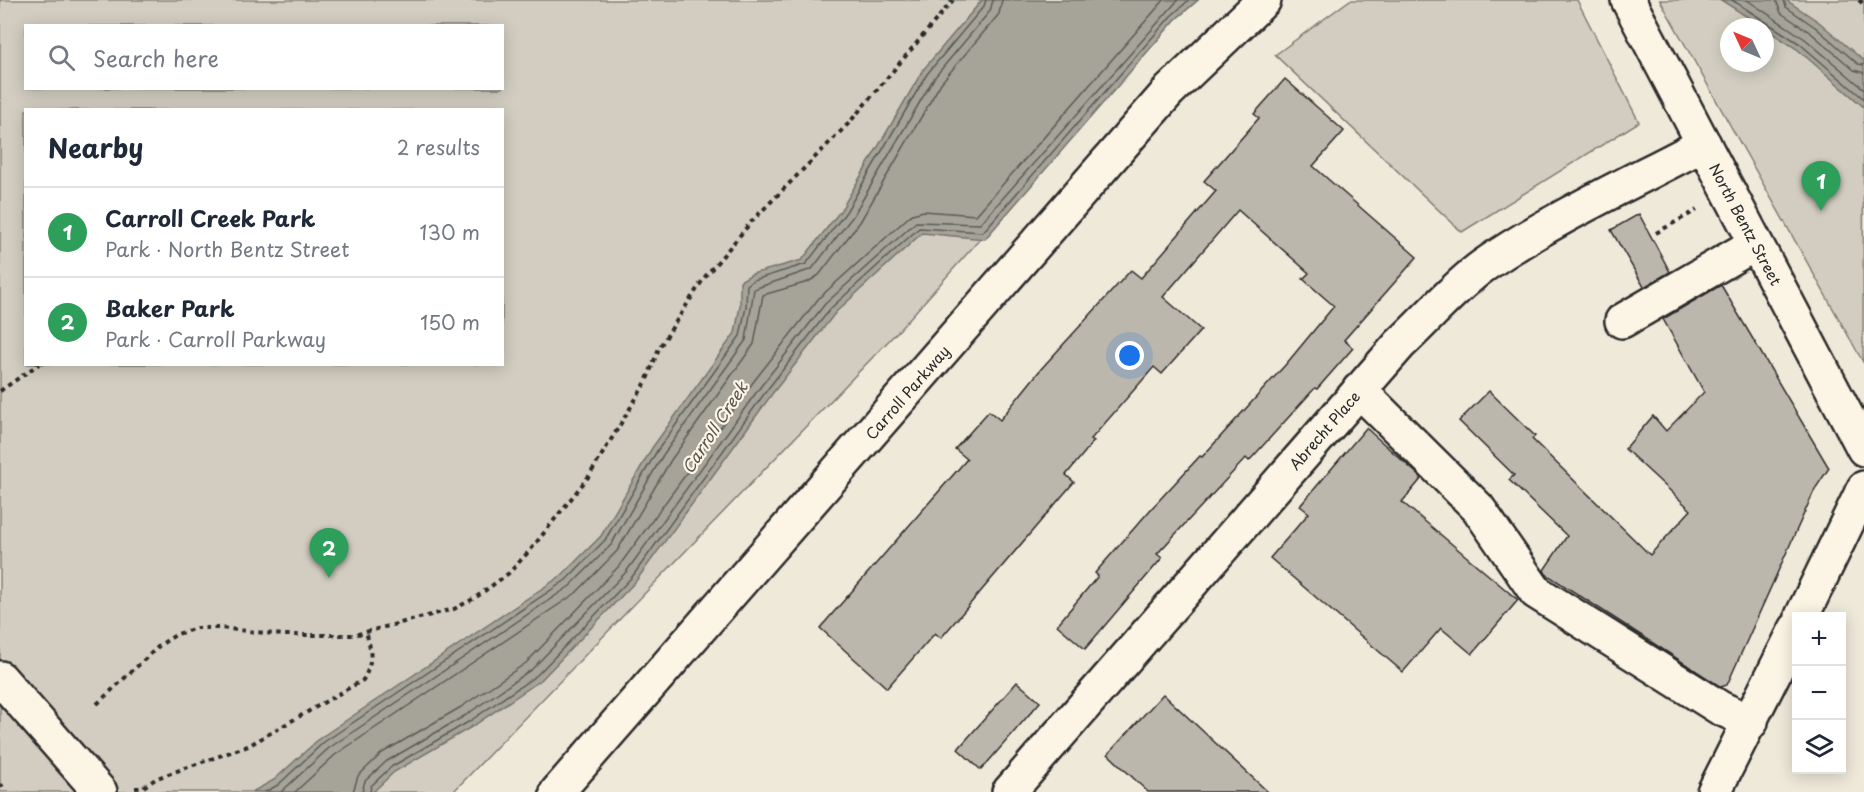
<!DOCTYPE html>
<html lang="en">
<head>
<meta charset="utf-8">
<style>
	:root { --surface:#fff; --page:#f2f2f3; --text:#1f2937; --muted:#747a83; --line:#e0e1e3; --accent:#7c3aed }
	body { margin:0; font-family:"Playpen Sans",sans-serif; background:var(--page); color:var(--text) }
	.controls { position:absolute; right:18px; bottom:18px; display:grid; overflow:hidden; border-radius:0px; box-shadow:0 3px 15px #0003 }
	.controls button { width:54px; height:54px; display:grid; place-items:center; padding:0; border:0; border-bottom:2px solid var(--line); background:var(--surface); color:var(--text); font:30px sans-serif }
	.compass { position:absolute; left:1720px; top:18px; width:54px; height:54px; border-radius:50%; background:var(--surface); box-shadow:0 3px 15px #0003; rotate:314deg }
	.you { position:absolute; left:1130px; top:356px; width:21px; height:21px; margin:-15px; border:4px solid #fff; border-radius:50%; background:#1a73e8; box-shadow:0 0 0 9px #1a73e833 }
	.badge { display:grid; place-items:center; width:39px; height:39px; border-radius:50%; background:var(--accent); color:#fff; font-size:20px; font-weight:700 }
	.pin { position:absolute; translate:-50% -50px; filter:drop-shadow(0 2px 3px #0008) }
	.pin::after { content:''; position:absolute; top:32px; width:21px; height:18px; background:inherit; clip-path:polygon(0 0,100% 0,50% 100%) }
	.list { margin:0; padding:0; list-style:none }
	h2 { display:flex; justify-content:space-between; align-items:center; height:78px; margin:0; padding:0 24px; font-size:26px }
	h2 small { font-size:20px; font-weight:400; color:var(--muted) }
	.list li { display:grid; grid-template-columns:39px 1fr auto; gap:18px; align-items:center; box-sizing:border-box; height:90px; padding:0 24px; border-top:2px solid var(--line) }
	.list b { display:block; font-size:22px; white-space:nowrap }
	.list p { margin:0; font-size:20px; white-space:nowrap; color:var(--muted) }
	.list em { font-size:20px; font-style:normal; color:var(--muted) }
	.icon { flex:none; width:33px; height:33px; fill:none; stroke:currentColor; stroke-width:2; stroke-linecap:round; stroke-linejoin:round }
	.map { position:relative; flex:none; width:1864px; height:792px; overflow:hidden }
	.search { position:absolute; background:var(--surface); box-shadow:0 3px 15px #0003; left:24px; top:24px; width:480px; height:66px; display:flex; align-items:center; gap:15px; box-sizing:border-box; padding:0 21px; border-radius:0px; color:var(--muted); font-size:22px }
	.panel { position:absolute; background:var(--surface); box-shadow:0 3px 15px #0003; left:24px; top:108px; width:480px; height:258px; border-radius:0px }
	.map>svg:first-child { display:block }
	.green { fill:#d2cdc0; stroke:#7e7c76; stroke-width:1.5; fill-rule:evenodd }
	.water { fill:#a6a399; stroke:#75736d; stroke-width:1.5 }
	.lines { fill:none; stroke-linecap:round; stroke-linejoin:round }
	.shore { stroke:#5c5b57; stroke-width:1.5 }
	.building { fill:#bcb7ac; stroke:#2b2b2b; stroke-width:1.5 }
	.minor-casing { stroke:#2b2b2b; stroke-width:38 }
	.major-casing { stroke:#2b2b2b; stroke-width:38 }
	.path { stroke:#2b2b2b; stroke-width:4; stroke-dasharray:4.5 4.5; stroke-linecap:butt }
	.minor { stroke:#fcf5e5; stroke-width:33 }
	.major { stroke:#fcf5e5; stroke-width:33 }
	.labels { text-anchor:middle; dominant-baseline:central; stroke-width:4.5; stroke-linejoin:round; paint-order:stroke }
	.street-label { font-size:15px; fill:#2b2b2b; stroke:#fcf5e5 }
	.water-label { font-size:16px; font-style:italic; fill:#565552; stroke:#fcf5e5 }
</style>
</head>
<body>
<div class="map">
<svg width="1864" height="792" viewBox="0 0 1864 792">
	<rect width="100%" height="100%" fill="#efe9da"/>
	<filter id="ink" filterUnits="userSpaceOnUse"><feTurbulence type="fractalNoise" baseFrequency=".0167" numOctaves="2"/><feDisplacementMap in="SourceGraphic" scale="12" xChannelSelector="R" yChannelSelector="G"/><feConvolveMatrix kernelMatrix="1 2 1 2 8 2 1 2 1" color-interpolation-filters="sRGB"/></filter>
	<g filter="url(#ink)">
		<path class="green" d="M 0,0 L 1198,0 L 1175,20 L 900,329 L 453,792 L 0,792 ZM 26,26 L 502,26 L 502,88 L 26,88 ZM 26,110 L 502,110 L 502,364 L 26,364 Z
			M 1350,0 L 1577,0 L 1639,122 L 1462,232 L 1275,55 Z
			M 1660,0 L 1864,0 L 1863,362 ZM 1729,27 L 1765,27 L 1765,63 L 1729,63 Z"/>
		<path class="water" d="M 982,0 L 1198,0 L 1175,20 L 985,239 L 922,233 L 836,312 L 772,394 L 636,581 L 541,680 L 473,726 L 394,772 L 373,792 L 252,792 L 274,780 L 320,738 L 562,575 L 601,536 L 652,448 L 735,333 L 740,306 L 740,281 L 752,274 L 802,260 L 841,210 L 923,70 Z
			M 1721,0 L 1786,0 L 1819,22 L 1864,61 L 1864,107 L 1797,49 Z"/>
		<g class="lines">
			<path class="shore" d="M 1732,0 L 1800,44 L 1864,99
				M 1747,0 L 1805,39 L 1864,89
				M 1776,0 L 1781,13 L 1811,33 L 1854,70 L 1864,73
				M 1784,0 L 1786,7 L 1815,27 L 1858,64 L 1864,65
				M 265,792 L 278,785 L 324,742 L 566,580 L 605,540 L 657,451 L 740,336 L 746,307 L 747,285 L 754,280 L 806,264 L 846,212 L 927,74 L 984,6 L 986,0
				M 281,792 L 329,748 L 570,586 L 611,545 L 663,455 L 746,340 L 754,289 L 812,269 L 853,216 L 934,78 L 990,11 L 993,0
				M 295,792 L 335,755 L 576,593 L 617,551 L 671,460 L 754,344 L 763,295 L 808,282 L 819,275 L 860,222 L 941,83 L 999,14 L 1002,0
				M 353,792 L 358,776 L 382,753 L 461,707 L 526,663 L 619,566 L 754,381 L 819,298 L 912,214 L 924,211 L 976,215 L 1164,0
				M 362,792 L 365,781 L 387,761 L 466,715 L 532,669 L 626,572 L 761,386 L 825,304 L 916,222 L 980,224 L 1178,0
				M 370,792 L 371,786 L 391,767 L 470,721 L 537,675 L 632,577 L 767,390 L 831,308 L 919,228 L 983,232 L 1171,16 L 1189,0"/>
		</g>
		<path class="building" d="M 1285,79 L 1344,131 L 1313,166 L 1417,257 L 1344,340 L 1353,348 L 1317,389 L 1315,388 L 1249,461 L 1246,458 L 1157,554 L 1162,558 L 1085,649 L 1057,625 L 1098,576 L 1095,573 L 1151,509 L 1200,456 L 1202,457 L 1287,363 L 1334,306 L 1303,279 L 1309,273 L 1238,210 L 1163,297 L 1201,330 L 1162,374 L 1154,367 L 1091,439 L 1094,441 L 1066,475 L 1074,482 L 941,638 L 935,633 L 887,688 L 820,628 L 967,459 L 955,449 L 989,411 L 1000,420 L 1041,369 L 1131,270 L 1141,278 L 1216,191 L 1204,181 L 1259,118 L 1254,114 Z
			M 1639,214 L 1670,272 L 1644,287 L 1611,230 Z
			M 1721,285 L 1829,468 L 1815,489 L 1727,685 L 1721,687 L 1546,574 L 1544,570 L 1567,536 L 1509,480 L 1514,475 L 1459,421 L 1489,391 L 1535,436 L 1532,439 L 1650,555 L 1691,510 L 1625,449 L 1653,416 L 1666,431 L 1704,392 L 1663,319 Z
			M 1366,428 L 1422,478 L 1402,502 L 1518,600 L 1472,654 L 1441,628 L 1403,672 L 1270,558 L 1309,513 L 1300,506 Z
			M 1017,682 L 1040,702 L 981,770 L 958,749 Z
			M 1163,694 L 1268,792 L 1148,792 L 1108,754 Z"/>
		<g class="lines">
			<defs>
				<path id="minor" d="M 1622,321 L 1755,244
					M 1359,390 L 1478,508 L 1536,592 L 1720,708 L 1751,722
					M 0,678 L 100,792
					M 557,792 L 1169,91 L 1264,0
					M 1009,792 L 1400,344 C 1427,319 1453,288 1483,266 C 1549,220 1632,182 1704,144"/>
				<path id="major" d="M 1628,0 L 1864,449
					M 1802,616 L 1864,488
					M 1714,792 L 1796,629"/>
			</defs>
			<use href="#minor" class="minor-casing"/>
			<use href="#major" class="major-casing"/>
			<path class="path" d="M 1859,0 L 1864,5
				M 1656,233 L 1697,210
				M 0,391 L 39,364
				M 97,704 L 160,645 L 177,634 L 197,628 L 219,628 L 284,635 L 354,635 L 454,609 L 475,598 L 509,573 L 532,548 L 589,476 L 646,382 L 659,348 L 704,278 L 752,221 L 849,123 L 953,0
				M 0,787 L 3,784
				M 135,788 L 142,788 L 157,778 L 248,746 L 363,680 C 373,663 372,651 366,632"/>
			<use href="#minor" class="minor"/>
			<use href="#major" class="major"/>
		</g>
	</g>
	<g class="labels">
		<g class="street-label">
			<text transform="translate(1746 224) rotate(62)">North Bentz Street</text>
			<text transform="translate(907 392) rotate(-49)">Carroll Parkway</text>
			<text transform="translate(1324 430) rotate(-49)">Abrecht Place</text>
		</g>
		<g class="water-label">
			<text transform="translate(714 427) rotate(-57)">Carroll Creek</text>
		</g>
	</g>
</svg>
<div class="controls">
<button>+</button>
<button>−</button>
<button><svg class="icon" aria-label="layers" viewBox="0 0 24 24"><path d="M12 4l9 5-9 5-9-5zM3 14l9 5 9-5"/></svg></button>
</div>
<svg class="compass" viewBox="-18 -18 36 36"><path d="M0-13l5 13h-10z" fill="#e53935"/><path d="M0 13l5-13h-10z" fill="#747a83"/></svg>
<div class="you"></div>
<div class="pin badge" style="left:1821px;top:211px;background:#2e9e5b">1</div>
<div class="pin badge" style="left:329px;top:578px;background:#2e9e5b">2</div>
<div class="search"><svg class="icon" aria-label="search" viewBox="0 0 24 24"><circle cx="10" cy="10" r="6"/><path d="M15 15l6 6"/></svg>Search here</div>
<section class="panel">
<h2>Nearby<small>2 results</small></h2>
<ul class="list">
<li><span class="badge" style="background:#2e9e5b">1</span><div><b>Carroll Creek Park</b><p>Park · North Bentz Street</p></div><em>130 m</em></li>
<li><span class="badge" style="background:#2e9e5b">2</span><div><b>Baker Park</b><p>Park · Carroll Parkway</p></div><em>150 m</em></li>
</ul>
</section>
</div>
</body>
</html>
